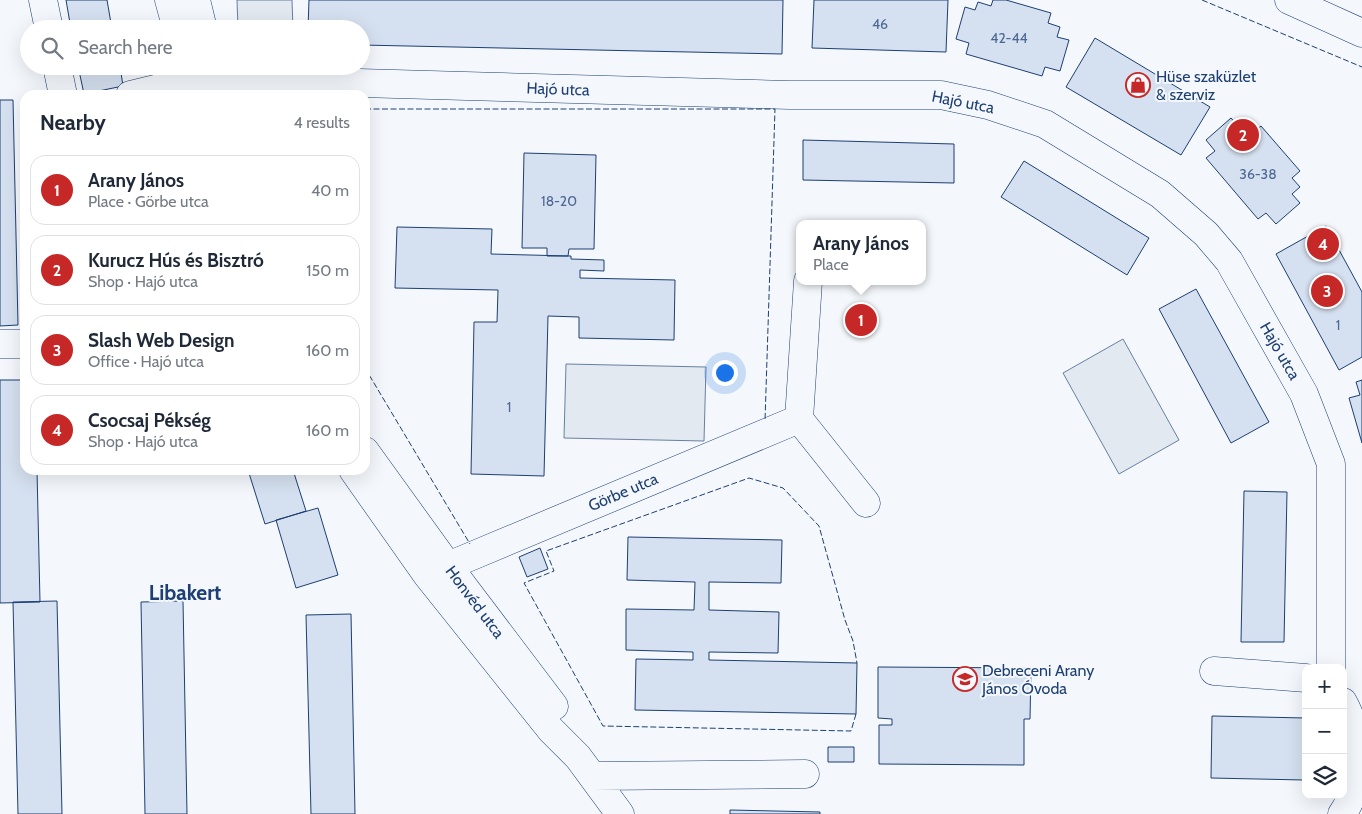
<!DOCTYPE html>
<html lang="en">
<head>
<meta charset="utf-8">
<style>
	:root { --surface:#fff; --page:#f6f6f7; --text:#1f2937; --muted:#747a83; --line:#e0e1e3; --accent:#c62828 }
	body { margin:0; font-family:Cabin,sans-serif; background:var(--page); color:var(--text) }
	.controls { position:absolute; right:15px; bottom:15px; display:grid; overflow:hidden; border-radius:10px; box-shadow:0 5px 20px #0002 }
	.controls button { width:45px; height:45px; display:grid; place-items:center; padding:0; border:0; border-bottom:1px solid var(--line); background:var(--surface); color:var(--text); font:25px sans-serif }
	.you { position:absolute; left:724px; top:372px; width:18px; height:18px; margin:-12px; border:4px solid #fff; border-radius:50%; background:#1a73e8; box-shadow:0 0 0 8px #1a73e833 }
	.badge { display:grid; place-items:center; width:32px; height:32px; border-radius:50%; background:var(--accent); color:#fff; font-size:16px; font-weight:700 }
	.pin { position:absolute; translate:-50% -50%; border:2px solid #fff; box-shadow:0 1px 5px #0006 }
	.popup { position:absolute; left:796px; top:220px; width:130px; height:65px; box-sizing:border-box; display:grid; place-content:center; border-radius:10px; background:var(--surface); filter:drop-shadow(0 1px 4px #0005); font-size:16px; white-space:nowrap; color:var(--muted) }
	.popup b { font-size:19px; color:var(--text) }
	.popup::after { content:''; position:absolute; left:50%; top:100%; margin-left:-10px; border:10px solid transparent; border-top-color:var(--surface) }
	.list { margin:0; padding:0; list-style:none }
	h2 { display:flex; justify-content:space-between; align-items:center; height:65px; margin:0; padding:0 20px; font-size:21px }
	h2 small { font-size:16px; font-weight:400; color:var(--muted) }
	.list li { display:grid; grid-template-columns:32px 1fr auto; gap:15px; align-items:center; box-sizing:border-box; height:70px; margin:0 10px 10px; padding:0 10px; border:1px solid var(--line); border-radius:15px }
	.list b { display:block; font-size:19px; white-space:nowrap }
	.list p { margin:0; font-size:16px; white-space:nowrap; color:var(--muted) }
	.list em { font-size:16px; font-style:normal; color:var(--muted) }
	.icon { flex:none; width:28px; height:28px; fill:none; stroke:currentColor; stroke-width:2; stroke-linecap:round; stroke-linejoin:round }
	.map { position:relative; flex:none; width:1362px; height:814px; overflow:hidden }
	.search { position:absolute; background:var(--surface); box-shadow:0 5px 20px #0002; left:20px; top:20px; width:350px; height:55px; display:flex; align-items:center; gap:12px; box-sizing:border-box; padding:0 18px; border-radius:28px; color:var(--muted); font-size:19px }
	.panel { position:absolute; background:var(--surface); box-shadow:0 5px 20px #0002; left:20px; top:90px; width:350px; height:385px; border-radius:15px }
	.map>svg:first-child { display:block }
	.green { fill:#e3e9f0; stroke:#687fa3 }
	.building { fill:#d5e0f0; stroke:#1d3f73 }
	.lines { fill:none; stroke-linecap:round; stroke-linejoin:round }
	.minor-casing { stroke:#1d3f73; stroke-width:29 }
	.minor { stroke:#f4f7fb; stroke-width:28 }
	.fence { stroke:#1d3f73; stroke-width:1; stroke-dasharray:6 2.5; stroke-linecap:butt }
	.labels { text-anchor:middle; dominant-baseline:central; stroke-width:4; stroke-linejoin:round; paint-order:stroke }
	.number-label { font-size:14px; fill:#4b6792 }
	.poi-label { font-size:16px; fill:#1d3f73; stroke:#f4f7fb; text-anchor:start }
	.street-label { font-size:16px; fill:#1d3f73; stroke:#f4f7fb }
	.district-label { font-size:21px; font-weight:bold; fill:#1d3f73; stroke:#f4f7fb }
</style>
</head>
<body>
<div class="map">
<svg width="1362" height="814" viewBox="0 0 1362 814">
	<rect width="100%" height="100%" fill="#f4f7fb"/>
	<path class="green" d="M 237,0 L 292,0 L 293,29 L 238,29 Z
		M 1123,339 L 1179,440 L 1119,474 L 1063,373 Z
		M 566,364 L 706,367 L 704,441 L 564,438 Z"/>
	<path class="building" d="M 66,0 L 107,0 L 112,29 L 71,29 Z
		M 309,0 L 783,0 L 782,54 L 361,45 L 361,29 L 308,29 Z
		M 814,0 L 948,0 L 946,52 L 812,48 Z
		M 993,0 L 1006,0 L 1051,13 L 1048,23 L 1060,27 L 1057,37 L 1069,40 L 1060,71 L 1045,67 L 1042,76 L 966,54 L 969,43 L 956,39 L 965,7 L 975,10 L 978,2 L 991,6 Z
		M 1095,38 L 1210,107 L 1181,155 L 1066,87 Z
		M 78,66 L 120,66 L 123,86 L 84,94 Z
		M 0,100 L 13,100 L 18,325 L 0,326 Z
		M 1231,118 L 1238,126 L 1245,121 L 1254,132 L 1261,126 L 1300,171 L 1292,178 L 1300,187 L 1292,194 L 1300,203 L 1276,224 L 1266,213 L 1258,219 L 1206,158 L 1215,151 L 1206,140 Z
		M 803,140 L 954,144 L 954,183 L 803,180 Z
		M 524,153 L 596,155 L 594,249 L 569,249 L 568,256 L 547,256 L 547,248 L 522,248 Z
		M 1024,161 L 1149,238 L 1127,275 L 1001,197 Z
		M 1326,226 L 1362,292 L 1362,357 L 1339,370 L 1276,254 Z
		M 397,227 L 492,229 L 491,254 L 568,256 L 571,256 L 571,259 L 604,260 L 604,271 L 580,270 L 580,278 L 675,280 L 674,340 L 579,338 L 579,317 L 548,316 L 544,476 L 471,474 L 474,322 L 497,322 L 498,290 L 395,288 Z
		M 1196,289 L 1269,422 L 1231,443 L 1159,309 Z
		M 0,380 L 25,380 L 25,470 L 37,470 L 40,602 L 0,603 Z
		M 1362,380 L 1362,443 L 1349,398 L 1360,395 L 1356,382 Z
		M 248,470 L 293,470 L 306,511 L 265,524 Z
		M 1244,491 L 1287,492 L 1284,642 L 1241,642 Z
		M 318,508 L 338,575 L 296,588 L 276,520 Z
		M 628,537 L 782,540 L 781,583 L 709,582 L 709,610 L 779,612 L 778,653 L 709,652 L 709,660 L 857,663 L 856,714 L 635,710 L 636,659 L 693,660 L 693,652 L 626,650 L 626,609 L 694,610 L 695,582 L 627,580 Z
		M 540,548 L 548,569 L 527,577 L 519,557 Z
		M 57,601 L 62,814 L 18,814 L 13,602 Z
		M 183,601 L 187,814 L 145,814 L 141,602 Z
		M 351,614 L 355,814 L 311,814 L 306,615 Z
		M 878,667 L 1031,668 L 1030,719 L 1024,719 L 1024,765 L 879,764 L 879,725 L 892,725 L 892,719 L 878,718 Z
		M 1212,716 L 1306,718 L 1304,780 L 1211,778 Z
		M 828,747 L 854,747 L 854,762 L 828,762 Z
		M 730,810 L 820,812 L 820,814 L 730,814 Z"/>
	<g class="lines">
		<defs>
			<path id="minor" d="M 43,0 L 49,29
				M 169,0 L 177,29
				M 196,0 L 203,29
				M 1289,0 L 1362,33
				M 57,66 L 63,95
				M 130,95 L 192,80 L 215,79 L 790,95 L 941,95 L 988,105 L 1045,124 L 1160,194 L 1206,234 L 1229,261 L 1304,394 L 1331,464 L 1331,668
				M 808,281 L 799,419 L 866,503
				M 0,344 L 25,344
				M 365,451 L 448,566 L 554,706
				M 353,470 L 427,575 L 551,730 L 578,757 L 620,814
				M 448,566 L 799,419
				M 1214,671 L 1306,678
				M 593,776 L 805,774
				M 1342,814 C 1362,787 1361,734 1343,702"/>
		</defs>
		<use href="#minor" class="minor-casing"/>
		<use href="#minor" class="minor"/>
		<path class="fence" d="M 1202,0 L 1362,67
			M 365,109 L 775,109 L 765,421
			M 365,368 L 470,544
			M 856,714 L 851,731 L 603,726 L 524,583 L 554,571 L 546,551 L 749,478 L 783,488 L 819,526 L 845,620 L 853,641 L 857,663"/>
	</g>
	<defs>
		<symbol id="shop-ring" viewBox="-11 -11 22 22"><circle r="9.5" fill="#f4f7fb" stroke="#c62828" stroke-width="1.5"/><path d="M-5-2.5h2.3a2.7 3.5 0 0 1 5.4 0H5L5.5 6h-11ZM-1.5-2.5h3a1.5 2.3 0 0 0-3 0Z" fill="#c62828"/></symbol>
		<symbol id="school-ring" viewBox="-11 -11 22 22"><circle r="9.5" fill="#f4f7fb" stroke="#c62828" stroke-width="1.5"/><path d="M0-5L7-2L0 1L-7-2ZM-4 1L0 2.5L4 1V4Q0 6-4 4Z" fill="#c62828"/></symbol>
	</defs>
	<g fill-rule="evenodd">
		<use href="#shop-ring" x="1124" y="71" width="28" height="28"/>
		<use href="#school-ring" x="951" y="665" width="28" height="28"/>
	</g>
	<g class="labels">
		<g class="number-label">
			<text x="880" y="24">46</text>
			<text x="1009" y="38">42-44</text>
			<text x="1258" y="174">36-38</text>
			<text x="559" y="201">18-20</text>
			<text x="1338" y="325">1</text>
			<text x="509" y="407">1</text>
		</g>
		<g class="poi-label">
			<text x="1156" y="76">Hüse szaküzlet<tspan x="1156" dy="18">&amp; szerviz</tspan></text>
			<text x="982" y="670">Debreceni Arany<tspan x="982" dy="18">János Óvoda</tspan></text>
		</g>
		<g class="street-label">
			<text transform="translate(558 89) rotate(2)">Hajó utca</text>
			<text transform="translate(963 102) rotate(11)">Hajó utca</text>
			<text transform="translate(1280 351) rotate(60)">Hajó utca</text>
			<text transform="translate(623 492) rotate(-23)">Görbe utca</text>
			<text transform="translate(475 602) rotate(53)">Honvéd utca</text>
		</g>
		<g class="district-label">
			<text x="185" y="592">Libakert</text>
		</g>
	</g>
</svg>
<div class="controls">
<button>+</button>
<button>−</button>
<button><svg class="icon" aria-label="layers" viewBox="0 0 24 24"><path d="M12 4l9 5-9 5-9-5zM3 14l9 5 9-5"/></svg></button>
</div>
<div class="you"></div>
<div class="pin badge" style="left:861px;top:320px">1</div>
<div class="popup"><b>Arany János</b>Place</div>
<div class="pin badge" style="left:1243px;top:135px">2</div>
<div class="pin badge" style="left:1327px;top:291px">3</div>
<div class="pin badge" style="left:1323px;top:244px">4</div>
<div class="search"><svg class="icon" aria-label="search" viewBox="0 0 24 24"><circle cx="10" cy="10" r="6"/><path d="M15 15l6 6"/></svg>Search here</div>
<section class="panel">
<h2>Nearby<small>4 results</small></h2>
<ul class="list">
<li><span class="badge">1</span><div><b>Arany János</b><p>Place · Görbe utca</p></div><em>40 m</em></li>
<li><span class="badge">2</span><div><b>Kurucz Hús és Bisztró</b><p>Shop · Hajó utca</p></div><em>150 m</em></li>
<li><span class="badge">3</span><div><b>Slash Web Design</b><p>Office · Hajó utca</p></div><em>160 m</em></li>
<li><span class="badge">4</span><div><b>Csocsaj Pékség</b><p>Shop · Hajó utca</p></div><em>160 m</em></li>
</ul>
</section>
</div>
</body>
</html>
